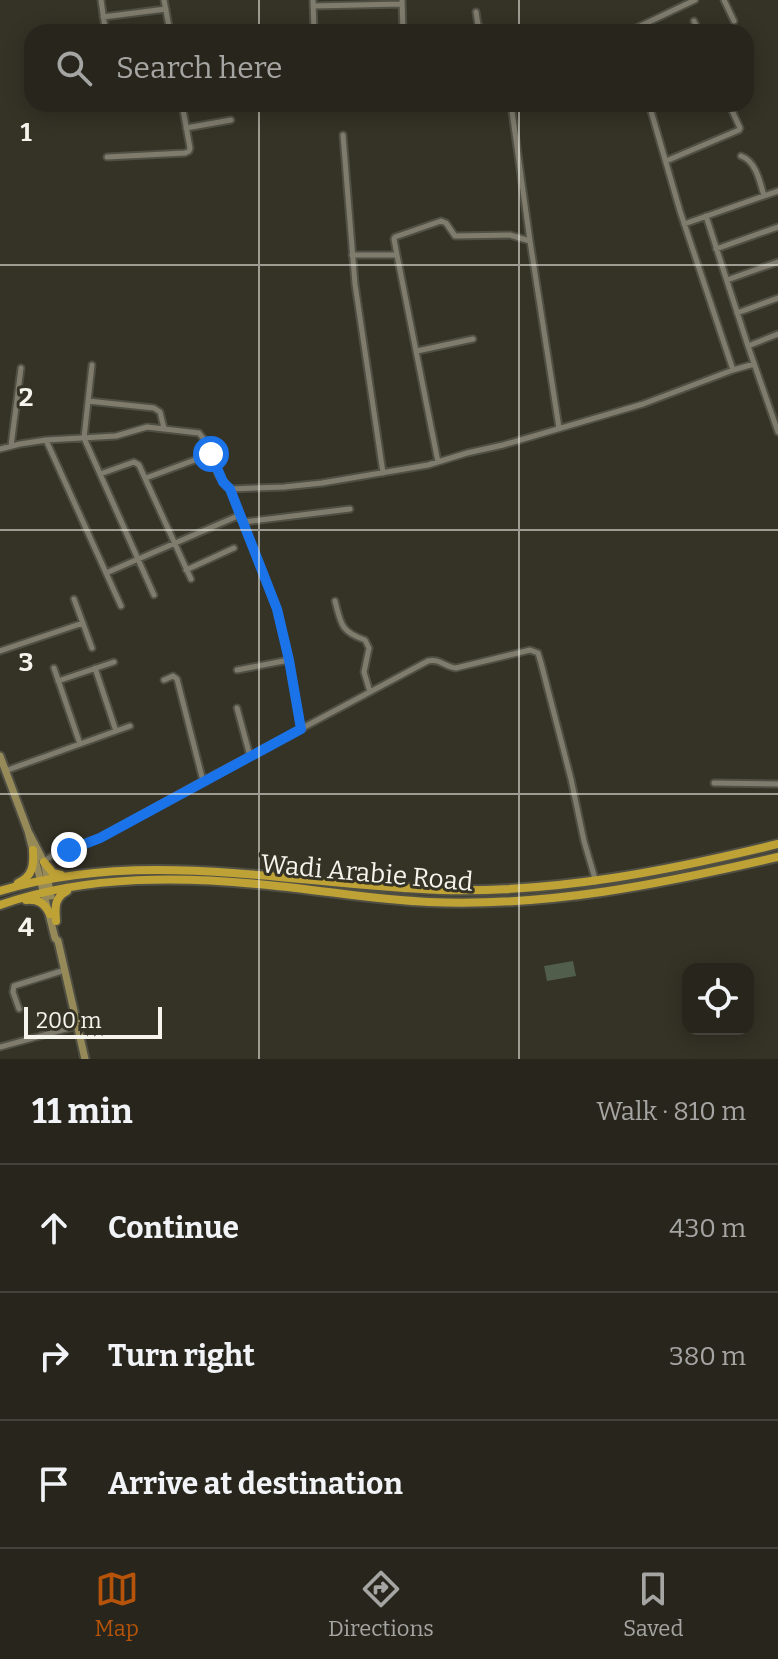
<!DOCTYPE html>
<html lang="en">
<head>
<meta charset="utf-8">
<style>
	:root { --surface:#28261c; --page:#343229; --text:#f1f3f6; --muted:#a5a5a3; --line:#44433b; --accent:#b45309 }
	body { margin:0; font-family:Bitter,serif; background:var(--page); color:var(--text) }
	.controls { position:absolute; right:24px; bottom:24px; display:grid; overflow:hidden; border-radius:16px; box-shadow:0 4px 20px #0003 }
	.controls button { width:72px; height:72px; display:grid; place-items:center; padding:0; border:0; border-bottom:2px solid var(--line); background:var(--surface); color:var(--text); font:40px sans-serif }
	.scale { position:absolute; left:24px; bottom:20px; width:138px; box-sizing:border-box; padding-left:8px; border:4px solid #f6f5ed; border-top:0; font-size:22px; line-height:28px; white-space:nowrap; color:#f6f5ed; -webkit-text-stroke:6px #353226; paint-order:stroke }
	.stop { position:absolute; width:24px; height:24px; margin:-18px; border:6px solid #1a73e8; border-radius:50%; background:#fff }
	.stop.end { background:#1a73e8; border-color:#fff; box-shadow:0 2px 8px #0008 }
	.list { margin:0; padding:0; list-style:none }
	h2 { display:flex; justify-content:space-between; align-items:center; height:104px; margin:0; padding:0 32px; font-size:34px }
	h2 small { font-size:26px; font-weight:400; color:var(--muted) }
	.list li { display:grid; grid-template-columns:52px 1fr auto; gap:24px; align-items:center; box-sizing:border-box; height:128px; padding:0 32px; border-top:2px solid var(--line) }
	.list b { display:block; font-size:30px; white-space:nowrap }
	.list em { font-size:26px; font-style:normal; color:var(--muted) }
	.icon { flex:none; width:44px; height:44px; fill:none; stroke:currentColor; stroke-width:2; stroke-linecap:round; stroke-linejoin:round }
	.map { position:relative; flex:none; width:778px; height:1059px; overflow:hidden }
	.search { position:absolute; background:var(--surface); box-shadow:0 4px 20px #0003; left:24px; right:24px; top:24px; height:88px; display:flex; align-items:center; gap:20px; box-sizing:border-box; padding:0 28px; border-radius:24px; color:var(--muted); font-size:30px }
	.sheet { height:488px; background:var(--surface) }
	nav { display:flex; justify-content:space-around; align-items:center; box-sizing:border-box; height:112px; border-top:2px solid var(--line); background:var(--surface); font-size:22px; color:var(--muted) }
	nav a { display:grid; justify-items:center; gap:4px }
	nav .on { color:var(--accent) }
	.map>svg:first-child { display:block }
	.green { fill:#505e4b }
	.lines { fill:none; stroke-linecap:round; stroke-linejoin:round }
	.minor-casing { stroke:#504f44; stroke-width:9 }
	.secondary-casing { stroke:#504f44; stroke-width:11 }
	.trunk-casing { stroke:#504f44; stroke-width:12 }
	.minor { stroke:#7f7c6e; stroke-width:5 }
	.secondary { stroke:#978a59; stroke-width:7 }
	.trunk { stroke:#bfa236; stroke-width:8 }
	.route { stroke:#1a73e8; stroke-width:10 }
	.grid { fill:none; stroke:#f6f5ed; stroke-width:2; stroke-opacity:0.55 }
	.labels { text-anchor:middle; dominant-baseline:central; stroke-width:6; stroke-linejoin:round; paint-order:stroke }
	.street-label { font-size:26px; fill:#f6f5ed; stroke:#353226 }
	.grid-label { font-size:26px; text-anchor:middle; font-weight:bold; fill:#f6f5ed; stroke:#353226; stroke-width:6; stroke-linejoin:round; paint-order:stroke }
</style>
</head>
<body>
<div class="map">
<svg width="778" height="1059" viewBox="0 0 778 1059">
	<rect width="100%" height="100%" fill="#353226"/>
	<path class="green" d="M 573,961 L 576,976 L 547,981 L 544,966 Z"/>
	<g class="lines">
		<defs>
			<path id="minor" d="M 101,0 L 105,28
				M 164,0 L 170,32
				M 313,0 L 314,31
				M 402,0 L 403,32
				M 724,0 L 734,21
				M 313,6 L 402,4
				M 476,12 L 478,25 L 486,32
				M 103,17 L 166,9
				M 694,21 L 699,32
				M 175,32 L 314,29
				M 632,32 L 634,29 L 695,0
				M 186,128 L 231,120
				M 343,135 L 355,284 L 383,473
				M 741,156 C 756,161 760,182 764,196
				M 107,157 L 185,153 L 189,151 L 190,148 L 182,104
				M 666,161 L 739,130 L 740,128 L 729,104
				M 706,216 L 748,346 L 778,432
				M 684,224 L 778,191
				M 530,241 L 559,428
				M 716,249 L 778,227
				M 352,255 L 397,255 L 438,462
				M 397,255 L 394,239 L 395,237 L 441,221 L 446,223 L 455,236 L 510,235 L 530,241 L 511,104
				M 727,280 L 778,262
				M 737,313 L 778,298
				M 748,346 L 778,334
				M 417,351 L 473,339
				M 92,365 L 84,438 L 154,595
				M 733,370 L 754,364
				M 88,401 L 154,408 L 160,412 L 164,428
				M 46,440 L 121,606
				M 11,446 L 21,368
				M 0,449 L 20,444 L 46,440 L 116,436 L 147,427 L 199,433 L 203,438 L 219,476 L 230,489 L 277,609 L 289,660 L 301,729
				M 100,474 L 134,462 L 139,465 L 191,579
				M 146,478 L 211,454
				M 230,489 L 284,487 L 322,483 L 428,465 L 467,453 L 503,445 L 643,404 L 733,370 L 680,211 L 649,104
				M 243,522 L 350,509
				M 186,570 L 234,548
				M 106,573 L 240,515
				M 74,599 L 92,648
				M 335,601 C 341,624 341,632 365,640 L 369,648 L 364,672 L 370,692
				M 0,651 L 83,623
				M 54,668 L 80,744
				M 95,668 L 116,731
				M 237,670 L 289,660
				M 164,680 L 173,676 L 177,679 L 203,781
				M 58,681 L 114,662
				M 237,708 L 250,756
				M 5,771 L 130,726
				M 714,783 L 778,784
				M 44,861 L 55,854 L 100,838 L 203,781 L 428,661 C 439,658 445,667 456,668 L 530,650 L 538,653 L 541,663 L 571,779 L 584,841 L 596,882
				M 19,1009 L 13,992 L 14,986 L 65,970
				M 0,1047 L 77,1026"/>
			<path id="secondary" d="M 0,756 L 28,831 L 44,862 L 51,896
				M 28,831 L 55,938 L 58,941 L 85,1059"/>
			<path id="trunk" d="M 44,862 L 53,873 L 61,875
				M 18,883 C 33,876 34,865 33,850
				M 0,891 C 145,847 295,885 441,890 C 556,893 667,871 778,844
				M 26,900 C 39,899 44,903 50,914
				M 0,905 C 88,874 186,876 277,886 C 328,891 378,900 429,902 C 550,907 661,884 778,857
				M 56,921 C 55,907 54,898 67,891"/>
		</defs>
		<use href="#minor" class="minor-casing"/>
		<use href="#secondary" class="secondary-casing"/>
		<use href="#trunk" class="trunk-casing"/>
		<use href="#minor" class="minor"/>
		<use href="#secondary" class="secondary"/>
		<use href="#trunk" class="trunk"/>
	</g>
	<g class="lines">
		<path class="route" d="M 69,850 L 100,838 L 301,729 L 289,660 L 277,609 L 230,489 L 223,482 L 211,454"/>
	</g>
	<path class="grid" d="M 259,0 L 259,32M 519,0 L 519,32M 259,104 L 259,1059M 519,104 L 519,1059M 0,265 L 778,265M 0,530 L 778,530M 0,794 L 778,794"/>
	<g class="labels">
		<g class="street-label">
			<text transform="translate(367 873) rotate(5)">Wadi Arabie Road</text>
		</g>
	</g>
	<g class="grid-label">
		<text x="26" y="141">1</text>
		<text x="26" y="406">2</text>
		<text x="26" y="671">3</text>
		<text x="26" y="936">4</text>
	</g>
</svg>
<div class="controls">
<button><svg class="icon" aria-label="locate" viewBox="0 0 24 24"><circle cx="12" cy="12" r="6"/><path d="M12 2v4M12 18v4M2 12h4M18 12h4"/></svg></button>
</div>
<div class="scale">200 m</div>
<div class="stop" style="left:211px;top:454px"></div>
<div class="stop end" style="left:69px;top:850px"></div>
<div class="search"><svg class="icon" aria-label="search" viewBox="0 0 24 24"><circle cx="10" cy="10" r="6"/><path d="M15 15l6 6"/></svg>Search here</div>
</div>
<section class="sheet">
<h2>11 min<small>Walk · 810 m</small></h2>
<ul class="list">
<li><svg class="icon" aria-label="ahead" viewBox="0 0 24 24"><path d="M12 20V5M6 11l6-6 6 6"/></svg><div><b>Continue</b></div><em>430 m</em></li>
<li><svg class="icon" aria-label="right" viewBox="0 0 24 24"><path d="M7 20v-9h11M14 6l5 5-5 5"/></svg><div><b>Turn right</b></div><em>380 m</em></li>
<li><svg class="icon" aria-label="arrive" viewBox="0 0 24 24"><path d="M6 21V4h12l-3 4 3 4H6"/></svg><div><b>Arrive at destination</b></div></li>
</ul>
</section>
<nav>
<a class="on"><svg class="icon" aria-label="map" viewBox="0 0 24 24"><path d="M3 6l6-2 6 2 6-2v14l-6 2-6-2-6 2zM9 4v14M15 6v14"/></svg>Map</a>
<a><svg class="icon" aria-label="directions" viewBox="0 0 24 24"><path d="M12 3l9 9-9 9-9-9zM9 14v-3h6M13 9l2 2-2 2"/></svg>Directions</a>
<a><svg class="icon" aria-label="saved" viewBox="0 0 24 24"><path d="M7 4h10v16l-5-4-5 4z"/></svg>Saved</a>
</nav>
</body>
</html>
